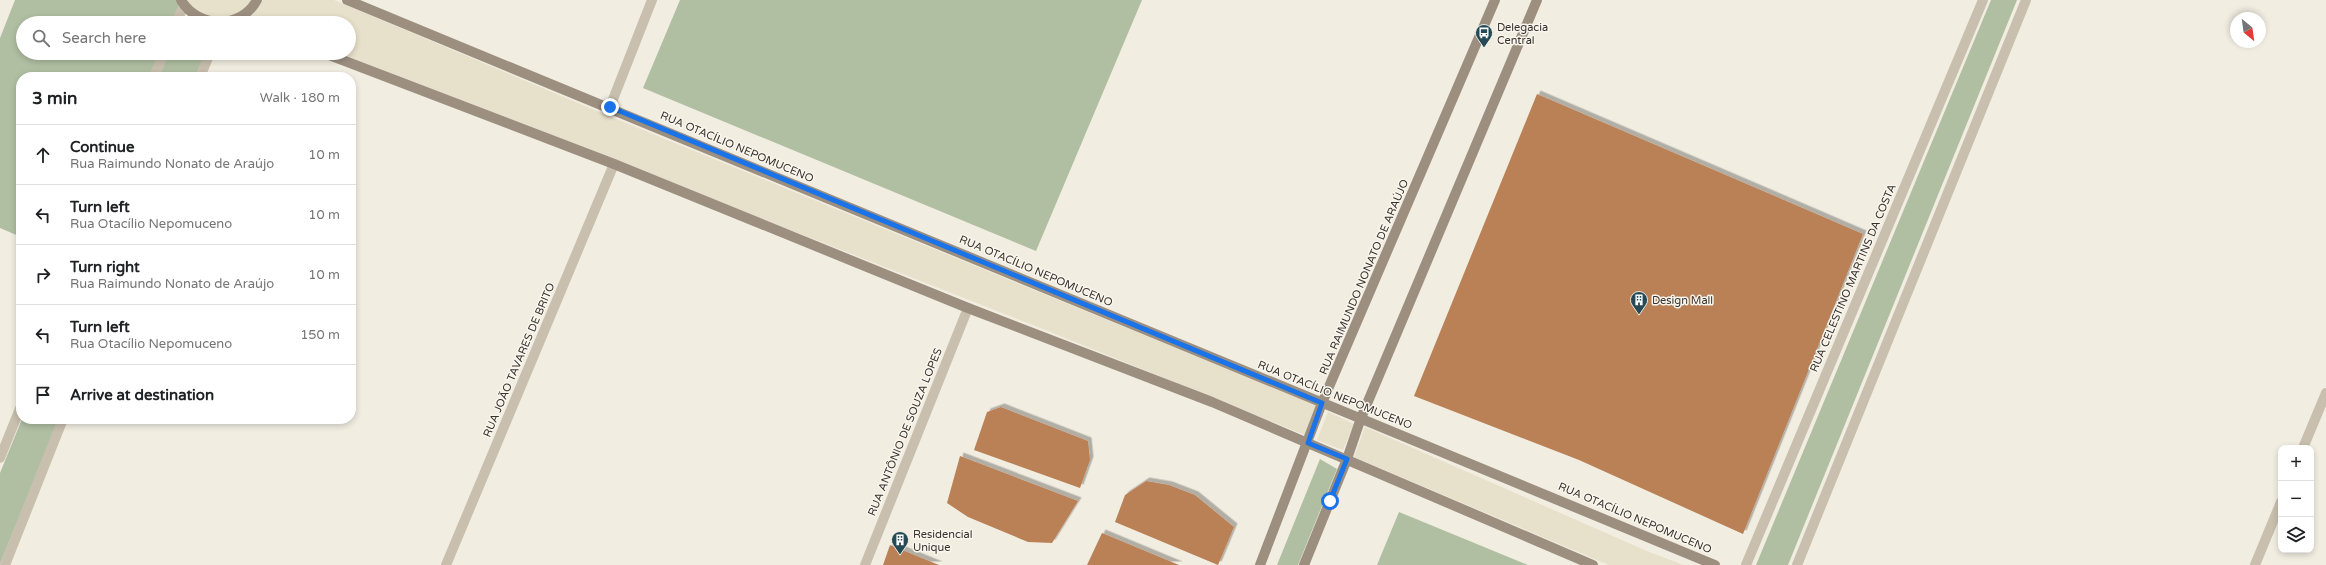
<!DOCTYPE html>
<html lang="en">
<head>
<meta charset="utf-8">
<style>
	:root { --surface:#fff; --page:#f6f6f6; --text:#202124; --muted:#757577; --line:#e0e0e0 }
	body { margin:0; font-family:"Varela Round",sans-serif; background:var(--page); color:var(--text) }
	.controls { position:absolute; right:12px; bottom:12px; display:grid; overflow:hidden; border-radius:8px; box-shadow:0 2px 6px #0003 }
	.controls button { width:36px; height:36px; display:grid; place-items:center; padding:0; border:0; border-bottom:1px solid var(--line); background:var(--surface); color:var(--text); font:20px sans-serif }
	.compass { position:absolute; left:2230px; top:12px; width:36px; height:36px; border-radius:50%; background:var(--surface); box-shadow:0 2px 6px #0003; rotate:151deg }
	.stop { position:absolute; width:12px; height:12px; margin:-9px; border:3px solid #1a73e8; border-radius:50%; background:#fff }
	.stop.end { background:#1a73e8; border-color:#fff; box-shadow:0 1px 4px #0008 }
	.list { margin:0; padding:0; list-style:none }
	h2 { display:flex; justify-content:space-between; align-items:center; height:52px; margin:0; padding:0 16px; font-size:17px }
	h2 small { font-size:13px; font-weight:400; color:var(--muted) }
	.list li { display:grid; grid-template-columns:26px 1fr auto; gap:12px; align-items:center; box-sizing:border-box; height:60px; padding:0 16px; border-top:1px solid var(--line) }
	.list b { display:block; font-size:15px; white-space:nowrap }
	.list p { margin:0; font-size:13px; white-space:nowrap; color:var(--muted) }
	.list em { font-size:13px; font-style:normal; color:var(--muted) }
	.icon { flex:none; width:22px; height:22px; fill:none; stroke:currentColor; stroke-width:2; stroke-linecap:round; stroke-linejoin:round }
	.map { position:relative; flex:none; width:2326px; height:565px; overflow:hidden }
	.search { position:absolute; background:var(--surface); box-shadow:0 2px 6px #0003; left:16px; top:16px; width:340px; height:44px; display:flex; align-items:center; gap:10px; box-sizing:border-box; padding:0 14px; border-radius:22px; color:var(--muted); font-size:15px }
	.panel { position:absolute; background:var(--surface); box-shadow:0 2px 6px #0003; left:16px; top:72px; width:340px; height:352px; border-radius:16px }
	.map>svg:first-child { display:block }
	.green { fill:#b0bfa2 }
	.plaza { fill:#e7e0ca }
	.building { fill:#ba8057; filter:url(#shadow) }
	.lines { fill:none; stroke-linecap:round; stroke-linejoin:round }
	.street { stroke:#c8bfae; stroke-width:10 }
	.secondary { stroke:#9c8f80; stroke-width:10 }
	.route { stroke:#1a73e8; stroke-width:5 }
	.labels { text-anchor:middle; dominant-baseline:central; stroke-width:3; stroke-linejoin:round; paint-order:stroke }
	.poi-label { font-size:11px; fill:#38322c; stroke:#f9f6ee; text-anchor:start }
	.street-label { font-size:11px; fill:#38322c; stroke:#f9f6ee }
</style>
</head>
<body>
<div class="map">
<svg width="2326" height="565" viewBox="0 0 2326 565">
	<defs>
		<filter id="shadow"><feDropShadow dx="3.5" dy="-3.5" stdDeviation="0" flood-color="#0004"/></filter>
	</defs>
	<rect width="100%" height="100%" fill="#f1ede1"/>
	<path class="green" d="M 15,0 L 176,0 L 179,5 L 172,23 L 23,23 L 23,53 L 159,53 L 149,77 L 21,77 L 21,237 L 0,228 L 0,38 Z
		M 680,0 L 1142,0 L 1036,251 L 643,88 Z
		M 1991,0 L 2017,0 L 1788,565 L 1756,565 Z
		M 168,53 L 206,53 L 197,77 L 158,77 Z
		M 22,419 L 59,419 L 0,564 L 0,473 Z
		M 1320,459 L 1337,469 L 1298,565 L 1277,565 Z
		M 1399,512 L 1528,565 L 1377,565 Z"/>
	<path class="plaza" d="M 186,0 L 253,0 L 243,11 L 226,18 L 206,17 L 191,8 Z
		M 263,0 L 334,0 L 604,114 L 1317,406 L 1305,435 L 1048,331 L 340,53 L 349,53 L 349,23 L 264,23 L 250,18 Z
		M 1328,412 L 1354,424 L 1343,450 L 1317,440 Z
		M 1365,427 L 1649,552 L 1684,565 L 1609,565 L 1354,457 Z"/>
	<path class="building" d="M 1537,94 L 1863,234 L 1743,534 L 1579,460 L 1414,396 Z
		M 1001,407 L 1088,441 L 1090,460 L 1080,488 L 974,450 L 987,412 Z
		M 960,456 L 1078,501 L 1052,543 L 1028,542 L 968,517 L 947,503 Z
		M 1146,481 L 1169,485 L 1195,495 L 1234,527 L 1218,565 L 1115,522 L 1125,495 Z
		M 1102,533 L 1179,565 L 1087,565 Z
		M 890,545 L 939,565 L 883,565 Z"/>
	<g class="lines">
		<path class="street" d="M 176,23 L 184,5
			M 154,77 L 164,53
			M 200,77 L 210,53
			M 610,107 L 652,0
			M 2303,448 L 2326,393
			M 0,458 L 21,406
			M 5,565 L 63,419
			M 446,565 L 614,164
			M 865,565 L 968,308
			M 1746,565 L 1983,0
			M 1797,565 L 2026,0
			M 2255,565 L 2281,502"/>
		<path class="secondary" d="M 181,0 C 197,28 241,30 257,0
			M 347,0 L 1715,565
			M 324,53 L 614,164 L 968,308 L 1212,402 L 1593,565
			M 1260,565 L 1322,403 L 1495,0
			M 1304,565 L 1347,459 L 1361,418 L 1537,0"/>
	</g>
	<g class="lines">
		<path class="route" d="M 610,107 L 1322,403 L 1308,443 L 1347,459 L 1330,501"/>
	</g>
	<defs>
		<symbol id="bus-pin" viewBox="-11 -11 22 30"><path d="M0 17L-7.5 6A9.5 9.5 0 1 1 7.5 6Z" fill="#254a56" stroke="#f9f6ee"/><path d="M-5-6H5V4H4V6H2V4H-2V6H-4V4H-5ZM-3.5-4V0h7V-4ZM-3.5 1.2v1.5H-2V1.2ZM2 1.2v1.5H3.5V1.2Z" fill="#fff"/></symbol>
		<symbol id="building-pin" viewBox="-11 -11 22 30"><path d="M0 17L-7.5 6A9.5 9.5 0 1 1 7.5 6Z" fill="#254a56" stroke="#f9f6ee"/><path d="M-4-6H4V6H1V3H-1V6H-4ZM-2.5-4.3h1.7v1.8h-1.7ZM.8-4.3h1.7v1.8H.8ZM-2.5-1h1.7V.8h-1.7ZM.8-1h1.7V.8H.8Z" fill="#fff"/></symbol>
	</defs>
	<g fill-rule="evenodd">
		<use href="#bus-pin" x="1474" y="23" width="20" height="27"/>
		<use href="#building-pin" x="1629" y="290" width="20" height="27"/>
		<use href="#building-pin" x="890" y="530" width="20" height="27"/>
	</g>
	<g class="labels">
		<g class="poi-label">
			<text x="1497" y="27">Delegacia<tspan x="1497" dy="13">Central</tspan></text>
			<text x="1652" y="300">Design Mall</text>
			<text x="913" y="534">Residencial<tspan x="913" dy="13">Unique</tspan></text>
		</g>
		<g class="street-label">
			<text transform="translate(737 147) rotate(23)">RUA OTACÍLIO NEPOMUCENO</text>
			<text transform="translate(1036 271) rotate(23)">RUA OTACÍLIO NEPOMUCENO</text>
			<text transform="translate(1364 277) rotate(-67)">RUA RAIMUNDO NONATO DE ARAÚJO</text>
			<text transform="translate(1853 278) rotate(-67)">RUA CELESTINO MARTINS DA COSTA</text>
			<text transform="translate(519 360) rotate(-67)">RUA JOÃO TAVARES DE BRITO</text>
			<text transform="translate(1335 395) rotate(22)">RUA OTACÍLIO NEPOMUCENO</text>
			<text transform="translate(905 432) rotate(-68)">RUA ANTÔNIO DE SOUZA LOPES</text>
			<text transform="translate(1635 518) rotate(23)">RUA OTACÍLIO NEPOMUCENO</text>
		</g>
	</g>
</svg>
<div class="controls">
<button>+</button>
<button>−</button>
<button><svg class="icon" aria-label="layers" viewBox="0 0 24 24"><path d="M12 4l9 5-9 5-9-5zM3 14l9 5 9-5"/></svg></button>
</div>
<svg class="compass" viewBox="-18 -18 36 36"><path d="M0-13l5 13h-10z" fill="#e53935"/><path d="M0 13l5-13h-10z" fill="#757577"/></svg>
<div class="stop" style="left:1330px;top:501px"></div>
<div class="stop end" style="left:610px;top:107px"></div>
<div class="search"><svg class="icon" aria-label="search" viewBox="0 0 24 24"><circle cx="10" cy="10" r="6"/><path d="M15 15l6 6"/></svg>Search here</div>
<section class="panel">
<h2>3 min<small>Walk · 180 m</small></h2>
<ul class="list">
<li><svg class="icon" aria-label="ahead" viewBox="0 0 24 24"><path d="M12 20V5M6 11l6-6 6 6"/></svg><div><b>Continue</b><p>Rua Raimundo Nonato de Araújo</p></div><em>10 m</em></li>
<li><svg class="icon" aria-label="left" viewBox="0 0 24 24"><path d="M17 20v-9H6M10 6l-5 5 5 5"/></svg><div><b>Turn left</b><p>Rua Otacílio Nepomuceno</p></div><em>10 m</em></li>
<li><svg class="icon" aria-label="right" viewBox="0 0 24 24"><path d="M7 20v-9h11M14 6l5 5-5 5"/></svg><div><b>Turn right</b><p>Rua Raimundo Nonato de Araújo</p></div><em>10 m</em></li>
<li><svg class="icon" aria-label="left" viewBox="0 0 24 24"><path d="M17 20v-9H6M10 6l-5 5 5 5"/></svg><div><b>Turn left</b><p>Rua Otacílio Nepomuceno</p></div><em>150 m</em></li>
<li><svg class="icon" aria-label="arrive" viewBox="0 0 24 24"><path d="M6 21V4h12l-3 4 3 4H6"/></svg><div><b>Arrive at destination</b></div></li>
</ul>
</section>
</div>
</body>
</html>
